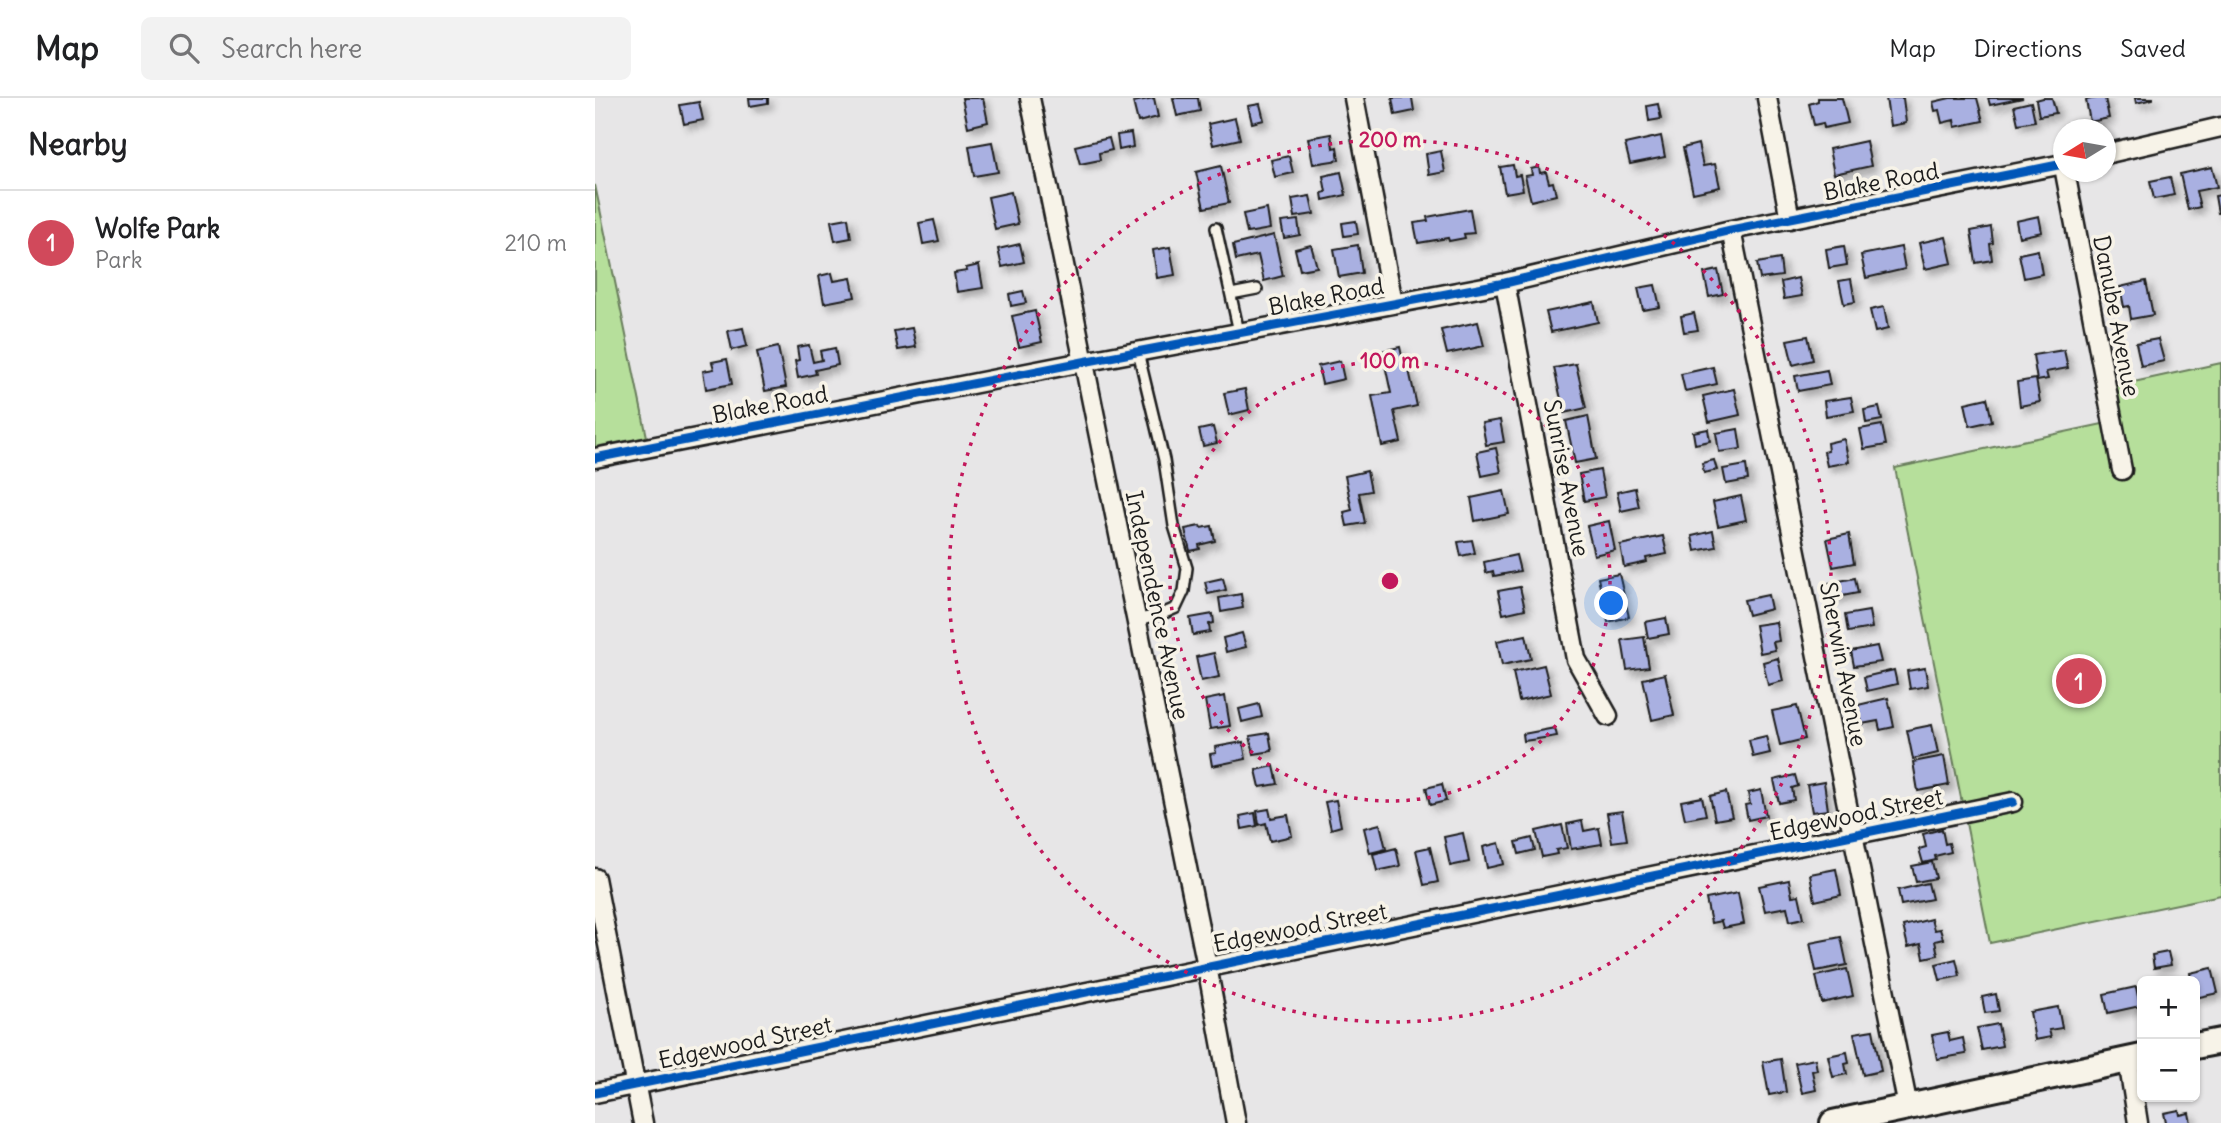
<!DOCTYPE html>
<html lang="en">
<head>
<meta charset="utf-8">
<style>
	:root { --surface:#fff; --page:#f2f2f2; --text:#202124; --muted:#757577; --line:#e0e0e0; --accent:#d1495b }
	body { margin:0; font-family:Delius,sans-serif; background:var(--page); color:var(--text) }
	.controls { position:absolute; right:21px; bottom:21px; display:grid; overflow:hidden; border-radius:10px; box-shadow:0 2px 5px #0004 }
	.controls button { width:63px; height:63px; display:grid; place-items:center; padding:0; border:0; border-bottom:2px solid var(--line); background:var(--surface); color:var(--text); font:35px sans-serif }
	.compass { position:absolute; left:1458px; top:21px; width:63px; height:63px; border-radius:50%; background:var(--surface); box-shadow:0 2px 5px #0004; rotate:259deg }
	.you { position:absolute; left:1017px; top:506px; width:24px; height:24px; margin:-18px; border:5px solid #fff; border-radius:50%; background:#1a73e8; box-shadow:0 0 0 10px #1a73e833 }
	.badge { display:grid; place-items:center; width:46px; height:46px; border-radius:50%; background:var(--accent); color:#fff; font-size:23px; font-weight:700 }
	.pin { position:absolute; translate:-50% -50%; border:4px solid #fff; box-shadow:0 2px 7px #0006 }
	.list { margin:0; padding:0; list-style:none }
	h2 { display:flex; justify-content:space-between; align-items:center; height:91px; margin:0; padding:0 28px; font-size:30px }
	h2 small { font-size:23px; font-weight:400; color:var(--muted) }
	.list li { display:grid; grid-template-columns:46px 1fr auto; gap:21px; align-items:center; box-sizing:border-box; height:105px; padding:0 28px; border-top:2px solid var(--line) }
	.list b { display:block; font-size:26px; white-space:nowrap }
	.list p { margin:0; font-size:23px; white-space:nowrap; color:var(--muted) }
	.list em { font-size:23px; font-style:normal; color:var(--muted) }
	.icon { flex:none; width:38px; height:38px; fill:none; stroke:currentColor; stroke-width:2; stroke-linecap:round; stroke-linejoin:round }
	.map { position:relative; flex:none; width:1626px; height:1025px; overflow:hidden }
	header { display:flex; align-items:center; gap:42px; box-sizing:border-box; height:98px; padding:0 35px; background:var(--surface); border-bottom:2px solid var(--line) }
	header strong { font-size:33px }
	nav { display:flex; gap:38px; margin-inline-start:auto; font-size:24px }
	.search { width:490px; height:63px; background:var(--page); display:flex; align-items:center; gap:18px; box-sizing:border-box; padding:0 24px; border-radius:10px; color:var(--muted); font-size:26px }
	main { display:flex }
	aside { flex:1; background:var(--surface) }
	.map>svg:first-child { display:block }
	.green { fill:#b6df9b; stroke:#697e5c; stroke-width:2 }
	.building { fill:#a9b0e1; stroke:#1c1c1c; stroke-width:2; filter:url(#shadow) }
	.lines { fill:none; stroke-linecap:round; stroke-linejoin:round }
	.lane-casing { stroke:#1c1c1c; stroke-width:14 }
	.street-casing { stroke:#1c1c1c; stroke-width:23 }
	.secondary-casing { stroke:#1c1c1c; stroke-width:30 }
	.lane { stroke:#f7f3e8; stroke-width:9 }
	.street { stroke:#f7f3e8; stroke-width:18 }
	.secondary { stroke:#f7f3e8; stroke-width:24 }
	.cycleway-casing { stroke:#f7f3e8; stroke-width:13 }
	.cycleway { stroke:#0057b8; stroke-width:9 }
	.ring { fill:none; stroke:#c2185b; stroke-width:3.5; stroke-dasharray:3.5 7 }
	.labels { text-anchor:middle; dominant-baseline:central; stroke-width:7; stroke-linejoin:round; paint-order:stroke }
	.street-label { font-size:23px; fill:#1c1c1c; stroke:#f7f3e8 }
	.centre { fill:#c2185b; stroke:#f7f3e8; stroke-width:3.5 }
	.ring-label { font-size:21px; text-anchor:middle; font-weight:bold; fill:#c2185b; stroke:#f7f3e8; stroke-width:7; stroke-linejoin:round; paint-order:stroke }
</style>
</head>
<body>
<header>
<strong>Map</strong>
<div class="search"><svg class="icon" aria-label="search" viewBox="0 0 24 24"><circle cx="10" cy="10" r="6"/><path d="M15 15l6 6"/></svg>Search here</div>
<nav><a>Map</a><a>Directions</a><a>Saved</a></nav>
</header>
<main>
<aside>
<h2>Nearby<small></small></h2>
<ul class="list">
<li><span class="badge">1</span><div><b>Wolfe Park</b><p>Park</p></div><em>210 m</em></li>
</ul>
</aside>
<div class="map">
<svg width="1626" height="1025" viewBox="0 0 1626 1025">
	<defs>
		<filter id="shadow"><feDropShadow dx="5" dy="5" stdDeviation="3.5" flood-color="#0004"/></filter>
	</defs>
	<rect width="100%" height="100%" fill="#e7e6e7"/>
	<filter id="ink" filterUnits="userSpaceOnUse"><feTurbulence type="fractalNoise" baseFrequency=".0143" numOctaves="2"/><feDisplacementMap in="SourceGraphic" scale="14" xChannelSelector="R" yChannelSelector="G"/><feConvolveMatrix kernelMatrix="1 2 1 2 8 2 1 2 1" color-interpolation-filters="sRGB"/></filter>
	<g filter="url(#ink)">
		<path class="green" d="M 0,87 L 52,339 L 0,349 Z
			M 1626,265 L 1626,797 L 1395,845 L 1300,370 L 1517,324 L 1511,290 Z"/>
		<path class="building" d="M 154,0 L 173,0 L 173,5 L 155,8 Z
			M 367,0 L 388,0 L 393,24 L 373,29 Z
			M 559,0 L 563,19 L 543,24 L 538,4 Z
			M 578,0 L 603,0 L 605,13 L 582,18 Z
			M 797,0 L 817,0 L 819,13 L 800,17 Z
			M 1223,0 L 1247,0 L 1253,25 L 1229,30 L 1228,25 L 1219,27 L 1214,6 L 1223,3 Z
			M 1291,0 L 1308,0 L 1311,25 L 1295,28 Z
			M 1355,0 L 1382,0 L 1388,23 L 1360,29 L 1359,22 L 1347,25 L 1344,12 L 1340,13 L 1338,4 Z
			M 1393,0 L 1428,0 L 1395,7 Z
			M 1448,0 L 1457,0 L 1461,15 L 1444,18 L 1441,2 Z
			M 1502,0 L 1510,0 L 1514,20 L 1495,24 L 1491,2 Z
			M 1540,0 L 1558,0 L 1558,1 L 1541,5 Z
			M 104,4 L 108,22 L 89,26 L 85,7 Z
			M 1436,4 L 1440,23 L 1423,26 L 1419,8 Z
			M 665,6 L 669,22 L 657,25 L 653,8 Z
			M 1063,6 L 1066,21 L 1054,23 L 1052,8 Z
			M 640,20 L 645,41 L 618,47 L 613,26 Z
			M 536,35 L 538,49 L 524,52 L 522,37 Z
			M 736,36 L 738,50 L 742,49 L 744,62 L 718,66 L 713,40 Z
			M 1066,38 L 1070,59 L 1035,66 L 1030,46 Z
			M 514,40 L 517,52 L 504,55 L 505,62 L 485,66 L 480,48 Z
			M 1271,43 L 1276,68 L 1239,76 L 1234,51 Z
			M 397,44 L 403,74 L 379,78 L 374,48 Z
			M 1103,46 L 1108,68 L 1120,66 L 1125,89 L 1098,95 L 1088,50 Z
			M 846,53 L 850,74 L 834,77 L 831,56 Z
			M 694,58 L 698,75 L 680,79 L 676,62 Z
			M 918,67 L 920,78 L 925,77 L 928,92 L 910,95 L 905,69 Z
			M 626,68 L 634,105 L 609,110 L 601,74 Z
			M 944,69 L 945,75 L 951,74 L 954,85 L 958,84 L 961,97 L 936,103 L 930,78 L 937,77 L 936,71 Z
			M 1617,69 L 1622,89 L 1601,93 L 1605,109 L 1593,112 L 1585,76 Z
			M 746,74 L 751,97 L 728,102 L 727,95 L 731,94 L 728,78 Z
			M 1575,79 L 1579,97 L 1559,101 L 1555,83 Z
			M 416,94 L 423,126 L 400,131 L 393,99 Z
			M 1626,97 L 1626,115 L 1623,115 L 1620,98 Z
			M 715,98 L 719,116 L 700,119 L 697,101 Z
			M 672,111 L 675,131 L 652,135 L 648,116 Z
			M 875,111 L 879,135 L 869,136 L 870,140 L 854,143 L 853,140 L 823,145 L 819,125 L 833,123 L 832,119 Z
			M 1444,118 L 1447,134 L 1424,139 L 1421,123 Z
			M 253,120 L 256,140 L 240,143 L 236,123 Z
			M 339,122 L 344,143 L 328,146 L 324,125 Z
			M 703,122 L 705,137 L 689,140 L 686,124 Z
			M 761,123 L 763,136 L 749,138 L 747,125 Z
			M 1396,129 L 1398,145 L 1395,146 L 1397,162 L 1381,165 L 1376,133 Z
			M 679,137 L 688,178 L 669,183 L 663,157 L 641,162 L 638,147 Z
			M 1351,139 L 1357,165 L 1330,171 L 1324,145 Z
			M 425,146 L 429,164 L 407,169 L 403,151 Z
			M 716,147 L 722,169 L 705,172 L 700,151 Z
			M 763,147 L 767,175 L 744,179 L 739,151 Z
			M 1249,148 L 1252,167 L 1234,170 L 1231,151 Z
			M 575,149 L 580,177 L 562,180 L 558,152 Z
			M 1306,149 L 1310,171 L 1271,180 L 1266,157 Z
			M 1443,152 L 1447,176 L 1429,180 L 1424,156 Z
			M 1185,161 L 1187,178 L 1165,181 L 1162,165 Z
			M 384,167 L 388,190 L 362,194 L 359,175 L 372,173 L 371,170 Z
			M 1123,172 L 1128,196 L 1114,199 L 1109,175 Z
			M 237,175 L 239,183 L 256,180 L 260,199 L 229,205 L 224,178 Z
			M 1203,180 L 1207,198 L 1189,201 L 1186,184 Z
			M 1256,181 L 1260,204 L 1249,206 L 1244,183 Z
			M 1551,183 L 1558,217 L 1536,221 L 1534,208 L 1529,209 L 1525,189 Z
			M 1060,187 L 1065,209 L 1048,212 L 1043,190 Z
			M 428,193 L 431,205 L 416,208 L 414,196 Z
			M 999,204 L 1003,224 L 956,234 L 951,214 Z
			M 1289,209 L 1293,231 L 1280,234 L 1275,212 Z
			M 440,213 L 447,244 L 424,249 L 417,218 Z
			M 1099,215 L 1103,232 L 1089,234 L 1086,218 Z
			M 883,224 L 889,248 L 852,256 L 846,232 Z
			M 148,230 L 152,248 L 137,252 L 133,233 Z
			M 317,230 L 321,249 L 303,252 L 299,233 Z
			M 1213,238 L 1218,262 L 1198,267 L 1192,242 Z
			M 1563,241 L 1569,263 L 1546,268 L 1541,245 Z
			M 214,247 L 218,264 L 227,262 L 225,253 L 240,250 L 243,267 L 220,272 L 221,276 L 203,280 L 200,263 L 204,262 L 202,249 Z
			M 183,249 L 191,289 L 170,293 L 162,254 Z
			M 805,249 L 810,272 L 814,272 L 822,308 L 799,313 L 806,344 L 787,348 L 777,298 L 796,295 L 787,253 Z
			M 1469,252 L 1473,270 L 1451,274 L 1453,281 L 1442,283 L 1438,257 Z
			M 132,261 L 137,286 L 111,291 L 108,273 L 119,271 L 117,264 Z
			M 745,263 L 749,281 L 727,286 L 723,268 Z
			M 981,266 L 991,310 L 969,315 L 959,270 Z
			M 1118,269 L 1122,286 L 1090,293 L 1086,276 Z
			M 1232,272 L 1235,287 L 1203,293 L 1200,278 Z
			M 1441,281 L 1445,304 L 1425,308 L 1422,284 Z
			M 650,291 L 654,312 L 634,317 L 629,295 Z
			M 1139,291 L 1145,317 L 1114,324 L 1108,298 Z
			M 1256,299 L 1259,313 L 1231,318 L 1229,303 Z
			M 1392,300 L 1397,323 L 1375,328 L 1370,305 Z
			M 1284,309 L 1287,322 L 1271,325 L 1269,312 Z
			M 993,318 L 1001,361 L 980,365 L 971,323 Z
			M 905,322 L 909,344 L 891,347 L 887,325 Z
			M 1287,327 L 1291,347 L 1269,351 L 1265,331 Z
			M 618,329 L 622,345 L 608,348 L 604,332 Z
			M 1113,331 L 1115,343 L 1100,346 L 1098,334 Z
			M 1143,331 L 1146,351 L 1124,354 L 1121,335 Z
			M 1249,341 L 1254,364 L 1232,368 L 1229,354 L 1233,353 L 1232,345 Z
			M 901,350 L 906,374 L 887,378 L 882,354 Z
			M 1119,362 L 1122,372 L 1109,375 L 1107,365 Z
			M 1151,367 L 1153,382 L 1131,386 L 1128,371 Z
			M 1005,372 L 1010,399 L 989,403 L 984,376 Z
			M 772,373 L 776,393 L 764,395 L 770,425 L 752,428 L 749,414 L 757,412 L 750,378 Z
			M 1040,390 L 1044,409 L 1026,413 L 1022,394 Z
			M 909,393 L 914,416 L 880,423 L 876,400 Z
			M 1146,398 L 1151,422 L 1123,428 L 1118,404 Z
			M 1014,423 L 1020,452 L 999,457 L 992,428 Z
			M 605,428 L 606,430 L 617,428 L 620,443 L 604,447 L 605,451 L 595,453 L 590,431 Z
			M 1118,433 L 1121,449 L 1100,453 L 1097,438 Z
			M 1254,436 L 1259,465 L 1238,469 L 1232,441 Z
			M 1068,438 L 1072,456 L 1051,460 L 1052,464 L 1029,469 L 1025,447 Z
			M 877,442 L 880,455 L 866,458 L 863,444 Z
			M 921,457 L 925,473 L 899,478 L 898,473 L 891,475 L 889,464 Z
			M 1024,476 L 1034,519 L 1013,524 L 1003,480 Z
			M 628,480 L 631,492 L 613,496 L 610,484 Z
			M 1260,480 L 1263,495 L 1237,500 L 1234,485 Z
			M 925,489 L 930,511 L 908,516 L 903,493 Z
			M 646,496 L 648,510 L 626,514 L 624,500 Z
			M 1173,497 L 1176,511 L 1153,517 L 1149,502 Z
			M 1274,513 L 1277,530 L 1253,534 L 1250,517 Z
			M 618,516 L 619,525 L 614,526 L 615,534 L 598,537 L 595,520 Z
			M 1071,520 L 1074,536 L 1053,540 L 1050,524 Z
			M 1181,524 L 1184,543 L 1178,544 L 1180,552 L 1165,555 L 1160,527 Z
			M 647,535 L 651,549 L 631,554 L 628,540 Z
			M 931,537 L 936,561 L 907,567 L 902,543 Z
			M 1049,539 L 1054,569 L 1032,572 L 1027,542 Z
			M 1282,548 L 1286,564 L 1259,568 L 1256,553 Z
			M 619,555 L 624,579 L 606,583 L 601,559 Z
			M 1183,560 L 1188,583 L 1173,587 L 1168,564 Z
			M 949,567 L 956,596 L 924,603 L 918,574 Z
			M 1330,570 L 1333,588 L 1315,591 L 1312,573 Z
			M 1299,572 L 1302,586 L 1272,593 L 1269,579 Z
			M 1070,576 L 1079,617 L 1057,622 L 1048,581 Z
			M 630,598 L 635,628 L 615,631 L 610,602 Z
			M 1293,600 L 1299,629 L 1285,632 L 1283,623 L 1267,626 L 1263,607 Z
			M 664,606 L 667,619 L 647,624 L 644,611 Z
			M 1202,608 L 1210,641 L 1185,647 L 1177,613 Z
			M 1337,627 L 1343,655 L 1318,661 L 1312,632 Z
			M 960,630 L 962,638 L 929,643 L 928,636 Z
			M 674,635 L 677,653 L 659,656 L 655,638 Z
			M 1171,638 L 1175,655 L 1158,659 L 1154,642 Z
			M 648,644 L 651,661 L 617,668 L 615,656 L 621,655 L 620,649 Z
			M 1349,658 L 1354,687 L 1323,693 L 1318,664 Z
			M 679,668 L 683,686 L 665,689 L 661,672 Z
			M 1200,677 L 1203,688 L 1197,690 L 1199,702 L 1184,705 L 1179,682 Z
			M 1229,684 L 1233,712 L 1217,714 L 1212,687 Z
			M 847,686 L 851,703 L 835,707 L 831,690 Z
			M 1166,692 L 1171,718 L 1153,722 L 1150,707 L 1155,706 L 1153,695 Z
			M 1131,694 L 1137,719 L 1120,722 L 1115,698 Z
			M 1107,699 L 1111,717 L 1090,721 L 1086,703 Z
			M 741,702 L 746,728 L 736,731 L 730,704 Z
			M 674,711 L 676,720 L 693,717 L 697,738 L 675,743 L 671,725 L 664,727 L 662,713 Z
			M 1027,713 L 1032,742 L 1017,744 L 1012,715 Z
			M 660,715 L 662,728 L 647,731 L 645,718 Z
			M 987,723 L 989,733 L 1004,730 L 1007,746 L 976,751 L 972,726 Z
			M 785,726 L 791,751 L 775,755 L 769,730 Z
			M 967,727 L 972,750 L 961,752 L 962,756 L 947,759 L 941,733 Z
			M 1347,731 L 1350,746 L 1354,745 L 1356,754 L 1340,758 L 1341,762 L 1328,765 L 1324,751 L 1331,749 L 1328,736 Z
			M 868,735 L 874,764 L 855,768 L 849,739 Z
			M 937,740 L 940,752 L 924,756 L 921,744 Z
			M 904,745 L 909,766 L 892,770 L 888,749 Z
			M 835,749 L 843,784 L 829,787 L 821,752 Z
			M 801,750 L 805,768 L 782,773 L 778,756 Z
			M 1337,764 L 1341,780 L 1321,784 L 1317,768 Z
			M 1241,771 L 1246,797 L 1220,803 L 1215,776 Z
			M 1194,782 L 1197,798 L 1204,797 L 1209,820 L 1195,823 L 1192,809 L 1170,813 L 1164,788 Z
			M 1333,785 L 1337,801 L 1306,807 L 1303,792 Z
			M 1143,795 L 1149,826 L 1128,830 L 1126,823 L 1116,825 L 1111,801 Z
			M 1336,821 L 1339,832 L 1345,831 L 1348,841 L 1340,843 L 1343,857 L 1329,860 L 1326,846 L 1313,849 L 1308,828 Z
			M 1246,839 L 1252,867 L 1221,873 L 1215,845 Z
			M 1573,854 L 1576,867 L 1559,870 L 1557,857 Z
			M 1361,861 L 1365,878 L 1345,882 L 1341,866 Z
			M 1617,870 L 1623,895 L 1600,900 L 1600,883 L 1588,883 L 1596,881 L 1595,875 Z
			M 1252,871 L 1258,898 L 1227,905 L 1221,878 Z
			M 1541,889 L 1545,908 L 1513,915 L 1509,896 Z
			M 1401,896 L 1404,913 L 1390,915 L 1387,899 Z
			M 1463,909 L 1467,930 L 1454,932 L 1456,939 L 1440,942 L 1435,914 Z
			M 1403,926 L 1407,948 L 1387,952 L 1382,930 Z
			M 1278,932 L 1286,973 L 1268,977 L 1259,935 Z
			M 1353,934 L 1355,943 L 1368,940 L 1371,956 L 1342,961 L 1337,937 Z
			M 1252,954 L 1254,965 L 1250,966 L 1252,976 L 1238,979 L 1233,958 Z
			M 1186,961 L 1191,994 L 1174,997 L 1168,964 Z
			M 1220,961 L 1222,972 L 1217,973 L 1221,992 L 1207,995 L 1200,965 Z
			M 1584,1012 L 1585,1017 L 1594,1015 L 1596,1025 L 1571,1025 L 1569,1015 Z"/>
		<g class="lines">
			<defs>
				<path id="lane" d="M 621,130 L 644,234
					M 636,196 L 662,191
					M 541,522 L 567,516 L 581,510 L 589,493 L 592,470 L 579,428 L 569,362 L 543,254"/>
				<path id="street" d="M 435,0 L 612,868 L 641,1025
					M 759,0 L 798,205
					M 1172,0 L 1195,121
					M 1510,56 L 1626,29
					M 1470,74 L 1527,372
					M 1136,132 L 1313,1009
					M 910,185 L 981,561 L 1013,618
					M 0,360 L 488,264 L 910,185 L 1136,132 L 1468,66
					M 0,780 L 48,1025
					M 1533,962 L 1543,1025
					M 0,995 L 1418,704"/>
				<path id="secondary" d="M 1600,948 L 1626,943
					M 1238,1025 L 1547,959"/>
			</defs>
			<use href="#lane" class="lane-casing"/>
			<use href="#street" class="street-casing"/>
			<use href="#secondary" class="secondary-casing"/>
			<use href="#lane" class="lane"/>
			<use href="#street" class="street"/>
			<use href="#secondary" class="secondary"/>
			<defs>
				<path id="cycleway" d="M 0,360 L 488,264 L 910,185 L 1136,132 L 1468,66
					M 0,995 L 1418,704"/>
			</defs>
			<use href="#cycleway" class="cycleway-casing"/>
			<use href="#cycleway" class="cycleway"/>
		</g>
	</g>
	<g class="ring">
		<circle cx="795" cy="483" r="220"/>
		<circle cx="795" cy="483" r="441"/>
	</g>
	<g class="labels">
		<g class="street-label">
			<text transform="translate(1286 83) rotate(-11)">Blake Road</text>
			<text transform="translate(731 198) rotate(-11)">Blake Road</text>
			<text transform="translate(1522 218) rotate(79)">Danube Avenue</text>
			<text transform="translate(175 306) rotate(-11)">Blake Road</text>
			<text transform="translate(972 380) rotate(79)">Sunrise Avenue</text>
			<text transform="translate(563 507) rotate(78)">Independence Avenue</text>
			<text transform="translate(1249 566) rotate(79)">Sherwin Avenue</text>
			<text transform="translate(1261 716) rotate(-12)">Edgewood Street</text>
			<text transform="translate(705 829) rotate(-11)">Edgewood Street</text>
			<text transform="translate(150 944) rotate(-12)">Edgewood Street</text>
		</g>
	</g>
	<circle cx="795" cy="483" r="10" class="centre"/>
	<g class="ring-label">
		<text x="795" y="49">200 m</text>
		<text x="795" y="270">100 m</text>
	</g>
</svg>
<div class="controls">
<button>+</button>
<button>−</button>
</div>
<svg class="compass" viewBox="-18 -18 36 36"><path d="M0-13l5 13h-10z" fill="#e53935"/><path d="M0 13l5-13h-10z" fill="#757577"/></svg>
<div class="you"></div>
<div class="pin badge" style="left:1484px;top:583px">1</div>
</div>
</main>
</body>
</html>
